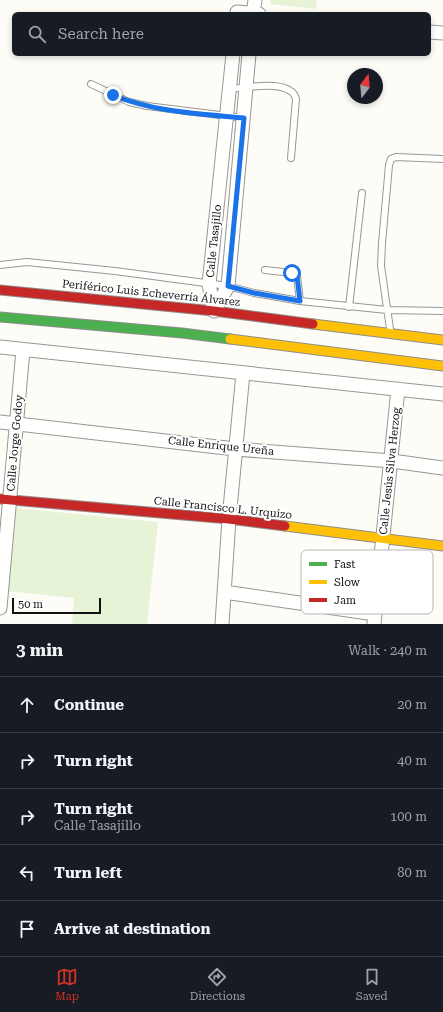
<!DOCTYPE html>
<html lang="en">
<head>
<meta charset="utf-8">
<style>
	:root { --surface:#171b24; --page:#242831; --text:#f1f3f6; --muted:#9ea1a6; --line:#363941; --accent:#d93025 }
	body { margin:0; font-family:"Roboto Serif",serif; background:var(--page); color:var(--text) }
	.compass { position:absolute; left:347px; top:68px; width:36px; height:36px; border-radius:50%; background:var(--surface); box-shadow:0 2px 6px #0003; rotate:16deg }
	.scale { position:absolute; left:12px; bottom:10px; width:89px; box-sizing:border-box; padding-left:4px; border:2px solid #111; border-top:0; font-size:11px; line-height:14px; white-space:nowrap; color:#111; -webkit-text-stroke:3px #fff; paint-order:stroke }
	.stop { position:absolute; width:12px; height:12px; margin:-9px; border:3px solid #1a73e8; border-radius:50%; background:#fff }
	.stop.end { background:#1a73e8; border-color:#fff; box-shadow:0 1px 4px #0008 }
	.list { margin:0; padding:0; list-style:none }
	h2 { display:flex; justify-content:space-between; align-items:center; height:52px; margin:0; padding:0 16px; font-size:17px }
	h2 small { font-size:13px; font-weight:400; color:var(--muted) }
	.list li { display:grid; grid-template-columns:26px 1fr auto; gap:12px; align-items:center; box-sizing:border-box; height:56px; padding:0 16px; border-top:1px solid var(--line) }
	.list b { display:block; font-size:15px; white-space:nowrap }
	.list p { margin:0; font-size:13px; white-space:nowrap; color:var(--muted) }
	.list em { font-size:13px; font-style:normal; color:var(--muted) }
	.icon { flex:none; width:22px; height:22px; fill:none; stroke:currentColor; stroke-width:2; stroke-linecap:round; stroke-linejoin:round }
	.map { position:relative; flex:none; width:443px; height:624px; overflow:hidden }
	.search { position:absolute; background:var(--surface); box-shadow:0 2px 6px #0003; left:12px; right:12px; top:12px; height:44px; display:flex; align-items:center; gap:10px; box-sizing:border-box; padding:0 14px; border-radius:6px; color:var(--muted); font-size:15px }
	.sheet { height:332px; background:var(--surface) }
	nav { display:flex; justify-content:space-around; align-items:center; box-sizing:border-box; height:56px; border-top:1px solid var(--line); background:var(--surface); font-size:11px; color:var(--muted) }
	nav a { display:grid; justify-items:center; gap:2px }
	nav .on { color:var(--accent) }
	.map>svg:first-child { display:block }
	.green { fill:#e7f3d7 }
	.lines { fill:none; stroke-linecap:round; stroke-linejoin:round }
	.lane-casing { stroke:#979795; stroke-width:8 }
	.street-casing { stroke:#979795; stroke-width:15 }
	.fast-casing { stroke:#8e8d8b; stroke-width:11 }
	.slow-casing { stroke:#8e8d8b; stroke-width:11 }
	.jam-casing { stroke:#8e8d8b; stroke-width:11 }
	.lane { stroke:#fffffe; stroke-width:6 }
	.street { stroke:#fffffe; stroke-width:13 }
	.fast { stroke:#4caf50; stroke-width:9 }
	.slow { stroke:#ffc107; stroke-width:9 }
	.jam { stroke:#c62828; stroke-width:9 }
	.route { stroke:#1a73e8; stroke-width:5 }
	.labels { text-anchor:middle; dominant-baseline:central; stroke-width:4; stroke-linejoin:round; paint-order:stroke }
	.street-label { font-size:11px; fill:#111; stroke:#fff }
	.key { fill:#fff; stroke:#b8b8b8; stroke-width:1 }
	.key-label { font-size:11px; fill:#111 }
</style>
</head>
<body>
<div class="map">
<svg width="443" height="624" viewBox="0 0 443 624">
	<rect width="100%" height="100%" fill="#fdfcf7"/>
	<path class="green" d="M 271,0 L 317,0 L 316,9 L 270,4 Z
		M 16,508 L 158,522 L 147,624 L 72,624 L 74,598 L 6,591 Z"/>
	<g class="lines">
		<defs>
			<path id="lane" d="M 91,84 L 129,102 L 147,106 L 244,118
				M 229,89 C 245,88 291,78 296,99 L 291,158
				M 0,265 L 27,262 L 115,271 L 228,286 L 254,293 L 300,301 L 387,310 L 443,311
				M 265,270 L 292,273 L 297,276 L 300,301
				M 349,307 L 362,193
				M 390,329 L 381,266 L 382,243 L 389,165 L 391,159 L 396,157 L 443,159"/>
			<path id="street" d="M 237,12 L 259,14
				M 253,14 L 255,0
				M 429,32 L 443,33
				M 214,311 L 228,286 L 249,54
				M 214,311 L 209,284 L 233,54
				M 0,347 L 443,394
				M 0,422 L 235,449 L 392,461 L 443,468
				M 224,592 L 375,614
				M 0,608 L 23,350
				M 222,624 L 229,519 L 243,373
				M 374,624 L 398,389"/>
			<path id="fast" d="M 0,317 L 182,333 L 230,339"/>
			<path id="slow" d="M 313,324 L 443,340
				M 230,339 L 443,366
				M 285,526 L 443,546"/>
			<path id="jam" d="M 0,290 L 214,311 L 313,324
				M 0,499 L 229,519 L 285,526"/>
		</defs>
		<use href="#lane" class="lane-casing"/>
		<use href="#street" class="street-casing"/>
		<use href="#fast" class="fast-casing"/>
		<use href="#slow" class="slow-casing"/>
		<use href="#jam" class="jam-casing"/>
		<use href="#lane" class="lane"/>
		<use href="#street" class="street"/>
		<use href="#fast" class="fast"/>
		<use href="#slow" class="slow"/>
		<use href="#jam" class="jam"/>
	</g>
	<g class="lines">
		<path class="route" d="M 113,95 C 153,112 201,114 244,118 L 228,286 L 254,293 L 300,301 L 297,276 L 292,273"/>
	</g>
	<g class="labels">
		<g class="street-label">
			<text transform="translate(214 241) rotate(-84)">Calle Tasajillo</text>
			<text transform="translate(151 293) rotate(6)">Periférico Luis Echeverría Álvarez</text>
			<text transform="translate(15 443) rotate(-85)">Calle Jorge Godoy</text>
			<text transform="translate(221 446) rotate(6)">Calle Enrique Ureña</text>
			<text transform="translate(390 471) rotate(-84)">Calle Jesús Silva Herzog</text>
			<text transform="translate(223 508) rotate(6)">Calle Francisco L. Urquizo</text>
		</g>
	</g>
	<rect x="301" y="550" width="132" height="64" rx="6" class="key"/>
	<rect x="309" y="562" width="18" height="4" fill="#4caf50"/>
	<rect x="309" y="580" width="18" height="4" fill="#ffc107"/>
	<rect x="309" y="598" width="18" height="4" fill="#c62828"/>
	<g class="key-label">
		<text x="334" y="568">Fast</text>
		<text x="334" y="586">Slow</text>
		<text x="334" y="604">Jam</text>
	</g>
</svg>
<svg class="compass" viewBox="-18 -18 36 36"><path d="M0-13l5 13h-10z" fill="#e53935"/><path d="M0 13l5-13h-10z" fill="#9ea1a6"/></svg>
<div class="scale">50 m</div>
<div class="stop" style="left:292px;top:273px"></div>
<div class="stop end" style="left:113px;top:95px"></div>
<div class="search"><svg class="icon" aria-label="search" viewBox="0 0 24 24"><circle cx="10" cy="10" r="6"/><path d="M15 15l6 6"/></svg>Search here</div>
</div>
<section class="sheet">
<h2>3 min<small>Walk · 240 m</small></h2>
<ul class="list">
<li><svg class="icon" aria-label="ahead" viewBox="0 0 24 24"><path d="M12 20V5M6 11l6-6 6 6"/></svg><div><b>Continue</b></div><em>20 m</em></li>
<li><svg class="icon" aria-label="right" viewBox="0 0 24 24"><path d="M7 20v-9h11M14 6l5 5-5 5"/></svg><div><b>Turn right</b></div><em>40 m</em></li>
<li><svg class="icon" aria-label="right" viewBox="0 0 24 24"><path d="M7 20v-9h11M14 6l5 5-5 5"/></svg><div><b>Turn right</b><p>Calle Tasajillo</p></div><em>100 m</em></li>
<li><svg class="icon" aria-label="left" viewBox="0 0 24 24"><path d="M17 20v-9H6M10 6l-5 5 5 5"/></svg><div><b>Turn left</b></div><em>80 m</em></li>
<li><svg class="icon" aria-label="arrive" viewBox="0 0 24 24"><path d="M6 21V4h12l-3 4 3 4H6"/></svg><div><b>Arrive at destination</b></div></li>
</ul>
</section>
<nav>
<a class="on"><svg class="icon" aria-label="map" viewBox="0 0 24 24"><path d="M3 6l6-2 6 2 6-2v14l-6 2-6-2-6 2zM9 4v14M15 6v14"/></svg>Map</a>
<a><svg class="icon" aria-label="directions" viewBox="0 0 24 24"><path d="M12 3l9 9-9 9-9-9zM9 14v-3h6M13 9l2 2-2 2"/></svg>Directions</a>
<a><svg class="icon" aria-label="saved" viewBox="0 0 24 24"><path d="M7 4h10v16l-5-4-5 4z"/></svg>Saved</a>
</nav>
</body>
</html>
